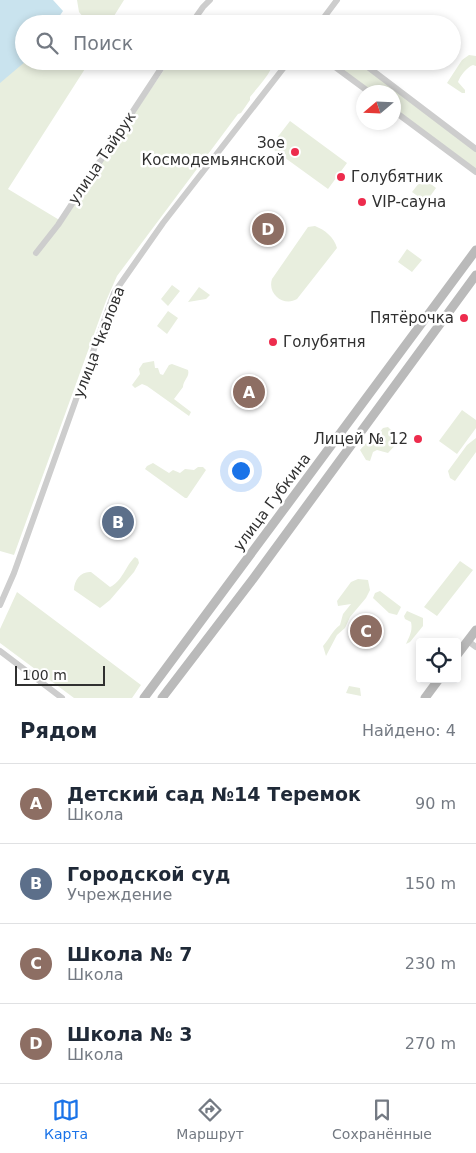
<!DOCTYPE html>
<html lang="ru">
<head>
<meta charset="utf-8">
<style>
	:root { --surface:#fff; --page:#f6f6f7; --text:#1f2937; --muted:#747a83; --line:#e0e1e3; --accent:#1a73e8 }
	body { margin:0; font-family:"DejaVu Sans",sans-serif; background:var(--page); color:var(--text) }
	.controls { position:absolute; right:15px; bottom:15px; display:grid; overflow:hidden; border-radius:5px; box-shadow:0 2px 8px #0003 }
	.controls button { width:45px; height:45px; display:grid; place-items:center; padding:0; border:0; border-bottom:1px solid var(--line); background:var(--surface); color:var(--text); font:25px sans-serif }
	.compass { position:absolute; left:356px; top:85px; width:45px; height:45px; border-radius:50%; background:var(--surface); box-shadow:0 2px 8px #0003; rotate:251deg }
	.scale { position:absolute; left:15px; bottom:12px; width:90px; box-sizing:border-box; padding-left:5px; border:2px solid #303030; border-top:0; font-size:14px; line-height:18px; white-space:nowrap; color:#303030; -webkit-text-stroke:4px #fff; paint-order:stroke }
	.you { position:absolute; left:240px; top:470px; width:18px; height:18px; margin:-12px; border:4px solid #fff; border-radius:50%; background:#1a73e8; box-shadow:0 0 0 8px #1a73e833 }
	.badge { display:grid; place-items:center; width:32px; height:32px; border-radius:50%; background:var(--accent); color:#fff; font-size:16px; font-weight:700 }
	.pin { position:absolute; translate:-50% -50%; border:2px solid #fff; box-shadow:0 1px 5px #0006 }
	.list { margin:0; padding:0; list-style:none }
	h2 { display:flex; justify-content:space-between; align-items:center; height:65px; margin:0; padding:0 20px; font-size:21px }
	h2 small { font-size:16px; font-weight:400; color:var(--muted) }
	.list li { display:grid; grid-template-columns:32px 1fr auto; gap:15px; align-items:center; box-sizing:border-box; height:80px; padding:0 20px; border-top:1px solid var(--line) }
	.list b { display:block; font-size:19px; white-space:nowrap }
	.list p { margin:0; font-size:16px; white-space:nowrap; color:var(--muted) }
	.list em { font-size:16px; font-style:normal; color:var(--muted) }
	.icon { flex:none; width:28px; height:28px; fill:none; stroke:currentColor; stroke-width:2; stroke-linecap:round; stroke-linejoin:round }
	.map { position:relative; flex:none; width:476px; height:698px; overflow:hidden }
	.search { position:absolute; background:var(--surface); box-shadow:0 2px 8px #0003; left:15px; right:15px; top:15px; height:55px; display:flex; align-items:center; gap:12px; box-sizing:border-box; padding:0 18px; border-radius:28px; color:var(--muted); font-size:19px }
	.sheet { height:385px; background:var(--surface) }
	nav { display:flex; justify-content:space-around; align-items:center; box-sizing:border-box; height:70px; border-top:1px solid var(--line); background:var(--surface); font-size:14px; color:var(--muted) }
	nav a { display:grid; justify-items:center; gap:2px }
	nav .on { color:var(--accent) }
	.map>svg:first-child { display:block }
	.green { fill:#e8eede }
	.water { fill:#c9e3ee }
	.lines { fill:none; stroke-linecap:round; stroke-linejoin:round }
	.street { stroke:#cdcdcd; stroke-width:6 }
	.secondary { stroke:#bababa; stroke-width:9 }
	.poi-dot { fill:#ed2c4d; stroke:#fff; stroke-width:2 }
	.labels { text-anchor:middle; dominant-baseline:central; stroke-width:5; stroke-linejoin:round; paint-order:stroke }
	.poi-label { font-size:15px; fill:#303030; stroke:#fff; text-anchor:end }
	.street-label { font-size:15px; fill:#303030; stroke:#fff }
</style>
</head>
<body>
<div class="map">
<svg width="476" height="698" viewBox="0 0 476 698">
	<rect width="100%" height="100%" fill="#fff"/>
	<path class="green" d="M 0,0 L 24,24 L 24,61 L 90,61 L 8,189 L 61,221 L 170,61 L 234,61 L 236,63 L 240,61 L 261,61 L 271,69 C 266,79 257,88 250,97 L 250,100 L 241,113 L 238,114 L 117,276 L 106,301 L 14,555 L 0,551 Z
		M 77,0 L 124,0 L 109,24 L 89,24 L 79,12 Z
		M 469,55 L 476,56 L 476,66 L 473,65 C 467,67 460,76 458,82 L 465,90 L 465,93 L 462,93 L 447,83 L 462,60 Z
		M 330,61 L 356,61 L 476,152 L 476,169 L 394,108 L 394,92 L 373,92 Z
		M 290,121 L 347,163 L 328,189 L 270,147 Z
		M 423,178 L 436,188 L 426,202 L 412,192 Z
		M 315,226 C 325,230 334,237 337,248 L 297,299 C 284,307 267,294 272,279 L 308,227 Z
		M 407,249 L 422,260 L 412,272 L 398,262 Z
		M 172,285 L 180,291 L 168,306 L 161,299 Z
		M 199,287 L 210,295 L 206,299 L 188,302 Z
		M 168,311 L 178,318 L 167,334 L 157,326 Z
		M 154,361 L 155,368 L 158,368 L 160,374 L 163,375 L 169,365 L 172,364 L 188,370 C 190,377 183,380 183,387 L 174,399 L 191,412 L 189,416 L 147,386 L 142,384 L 135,388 L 132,385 L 140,374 L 139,369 L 143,363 Z
		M 462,410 L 476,420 L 476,428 L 457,454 L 439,441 Z
		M 388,427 L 391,430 L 392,435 L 399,441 L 388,453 L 377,450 L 373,452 L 370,461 L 366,460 L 360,450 L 367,442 L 375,438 L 383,428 Z
		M 476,438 L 476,452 L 455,481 L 450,478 L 448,471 L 467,445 Z
		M 153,463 L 169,473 L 173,470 L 180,473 L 185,469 L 194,470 L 198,467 L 203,467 L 206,470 L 187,498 L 185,498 L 145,469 L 147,466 Z
		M 135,557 L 138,559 L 139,563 L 134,572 L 110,600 L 100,608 L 74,590 C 74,580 81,571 91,572 L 110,587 C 122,582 126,565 135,557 Z
		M 460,561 L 473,570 L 437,616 L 424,607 Z
		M 358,579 L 368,580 L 370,590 L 366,598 L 350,617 L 345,628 L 337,635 L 326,656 L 323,646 C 330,638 332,631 340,625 L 343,614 L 351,604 L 338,606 L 337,601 L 351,582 Z
		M 380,591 L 401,607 L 397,615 L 389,613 L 373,598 L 375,593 Z
		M 17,592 L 141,685 L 132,698 L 74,698 L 0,643 L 0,629 Z
		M 407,611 L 423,618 L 423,626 L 410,642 L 406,644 C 409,637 413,631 411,622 L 405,619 L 404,616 Z
		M 349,686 L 360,688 L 361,696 L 346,693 Z"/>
	<path class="water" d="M 0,0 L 53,0 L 63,11 L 54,24 L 24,24 L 24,61 L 26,61 L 0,83 Z"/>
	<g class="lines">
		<path class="street" d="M 191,24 L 203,7 L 210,0
			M 319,24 L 337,0
			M 327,61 L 369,92
			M 360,61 L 476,149
			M 394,111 L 476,172
			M 36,253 L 58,225 L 166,61
			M 0,605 L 14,573 L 114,293 L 163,223 L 289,61
			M 468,641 L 476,647
			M 0,651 L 62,698"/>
		<path class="secondary" d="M 457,655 L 476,630
			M 144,698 L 476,250
			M 162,698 L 253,579 L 476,275
			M 425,698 L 439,679"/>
	</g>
	<g class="poi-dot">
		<circle cx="295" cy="152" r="5"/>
		<circle cx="341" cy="177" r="5"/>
		<circle cx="362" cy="202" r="5"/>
		<circle cx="464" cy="318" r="5"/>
		<circle cx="273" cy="342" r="5"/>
		<circle cx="418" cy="439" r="5"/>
	</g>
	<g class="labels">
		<g class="poi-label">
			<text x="285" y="143">Зое<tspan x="285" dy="17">Космодемьянской</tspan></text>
			<text x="351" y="177" text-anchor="start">Голубятник</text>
			<text x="372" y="202" text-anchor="start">VIP-сауна</text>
			<text x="454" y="318">Пятёрочка</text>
			<text x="283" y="342" text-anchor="start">Голубятня</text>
			<text x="408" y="439">Лицей № 12</text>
		</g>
		<g class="street-label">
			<text transform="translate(102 158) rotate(-56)">улица Тайрук</text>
			<text transform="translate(99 342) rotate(-69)">улица Чкалова</text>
			<text transform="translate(272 502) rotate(-53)">улица Губкина</text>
		</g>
	</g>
</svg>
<div class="controls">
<button><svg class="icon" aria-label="locate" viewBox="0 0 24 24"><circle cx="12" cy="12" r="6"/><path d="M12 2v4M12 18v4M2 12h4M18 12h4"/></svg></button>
</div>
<svg class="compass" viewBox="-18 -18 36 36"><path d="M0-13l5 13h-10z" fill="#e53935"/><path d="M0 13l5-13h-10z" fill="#747a83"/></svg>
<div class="scale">100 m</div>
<div class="you"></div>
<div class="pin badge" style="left:249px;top:392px;background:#8d6e63">A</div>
<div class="pin badge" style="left:118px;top:522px;background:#5c6f8a">B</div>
<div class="pin badge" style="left:366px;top:631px;background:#8d6e63">C</div>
<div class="pin badge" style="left:268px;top:229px;background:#8d6e63">D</div>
<div class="search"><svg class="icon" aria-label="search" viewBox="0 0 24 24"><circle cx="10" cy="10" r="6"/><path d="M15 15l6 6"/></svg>Поиск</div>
</div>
<section class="sheet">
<h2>Рядом<small>Найдено: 4</small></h2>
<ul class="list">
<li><span class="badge" style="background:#8d6e63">A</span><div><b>Детский сад №14 Теремок</b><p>Школа</p></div><em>90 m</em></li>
<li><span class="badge" style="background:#5c6f8a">B</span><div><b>Городской суд</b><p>Учреждение</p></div><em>150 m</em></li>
<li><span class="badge" style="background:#8d6e63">C</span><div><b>Школа № 7</b><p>Школа</p></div><em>230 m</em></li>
<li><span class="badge" style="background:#8d6e63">D</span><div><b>Школа № 3</b><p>Школа</p></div><em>270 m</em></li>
</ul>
</section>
<nav>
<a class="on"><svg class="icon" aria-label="map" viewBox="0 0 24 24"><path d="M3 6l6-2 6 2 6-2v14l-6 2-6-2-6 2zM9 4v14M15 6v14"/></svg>Карта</a>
<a><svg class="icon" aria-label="directions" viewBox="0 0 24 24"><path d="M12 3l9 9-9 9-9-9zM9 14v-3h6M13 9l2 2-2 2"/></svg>Маршрут</a>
<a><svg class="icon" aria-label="saved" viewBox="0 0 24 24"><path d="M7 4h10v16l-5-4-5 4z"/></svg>Сохранённые</a>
</nav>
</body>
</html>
